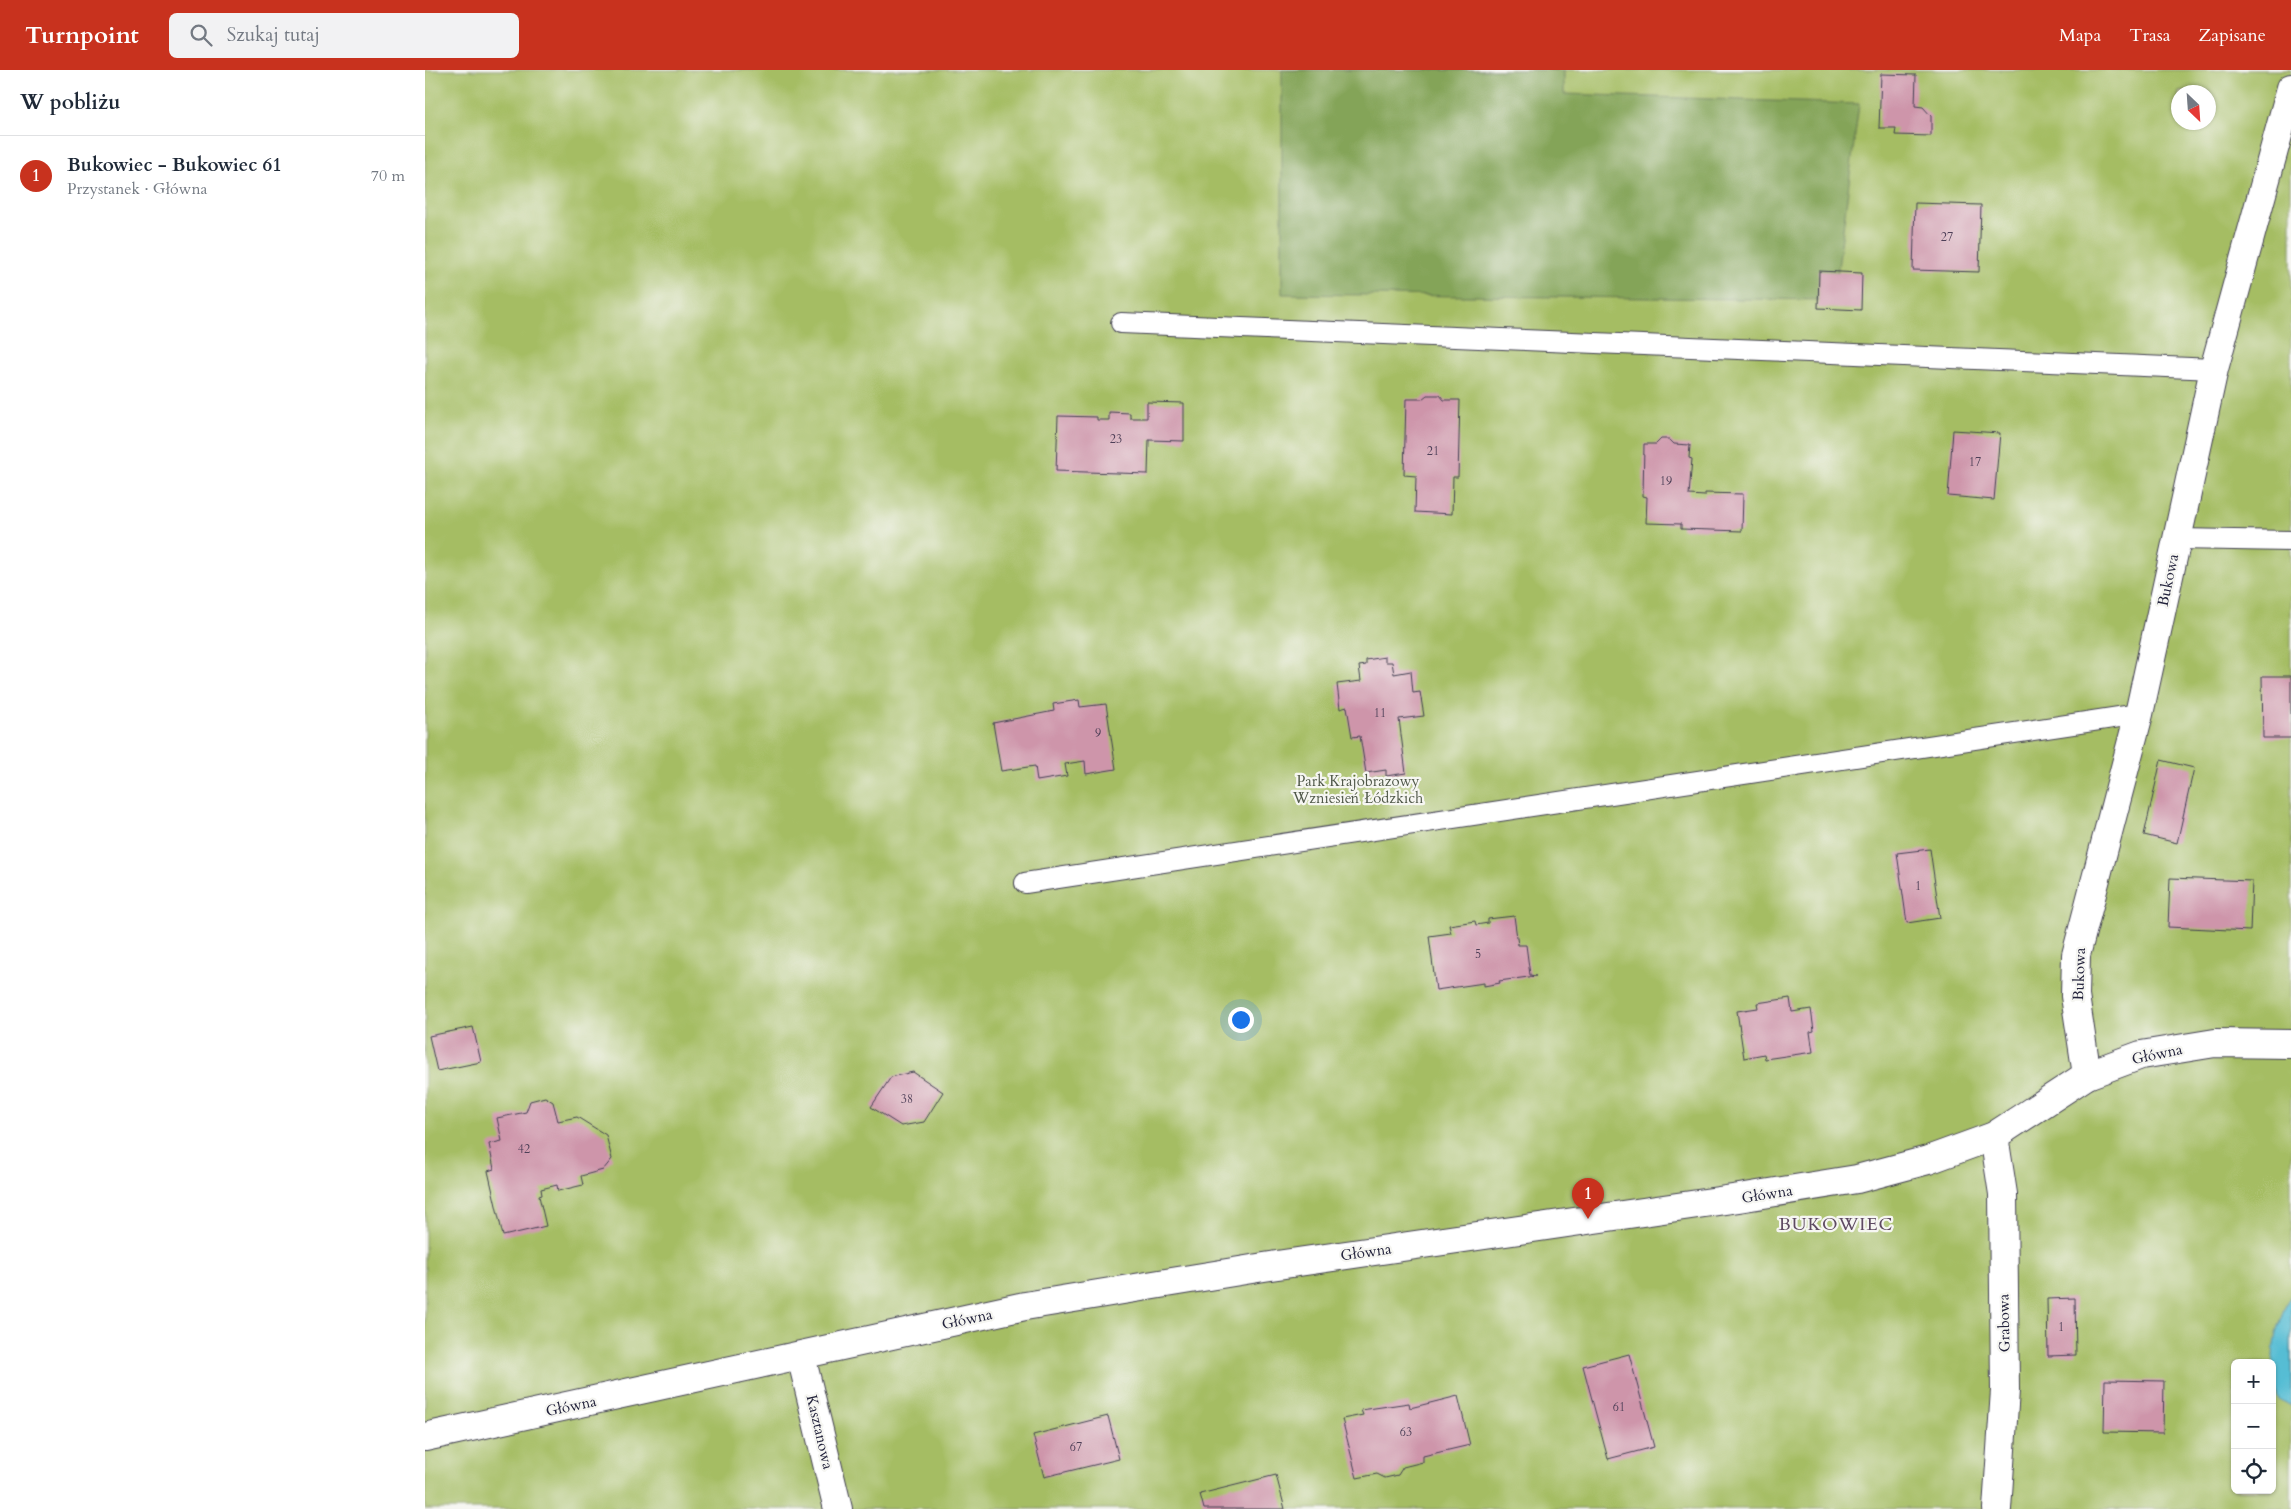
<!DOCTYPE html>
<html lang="pl">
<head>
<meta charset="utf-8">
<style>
	:root { --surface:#fff; --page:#f2f2f3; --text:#1f2937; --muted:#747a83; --line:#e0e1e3; --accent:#c8321e }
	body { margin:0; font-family:Cardo,serif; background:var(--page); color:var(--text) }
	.controls { position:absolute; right:15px; bottom:15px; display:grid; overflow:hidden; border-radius:8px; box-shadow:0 1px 4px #0004 }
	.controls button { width:45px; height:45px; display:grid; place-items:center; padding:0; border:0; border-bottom:1px solid var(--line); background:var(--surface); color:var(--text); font:25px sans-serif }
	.compass { position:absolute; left:1746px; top:15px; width:45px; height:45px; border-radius:50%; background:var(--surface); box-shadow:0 1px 4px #0004; rotate:155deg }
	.you { position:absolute; left:815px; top:949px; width:18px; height:18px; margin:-12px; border:4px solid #fff; border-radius:50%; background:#1a73e8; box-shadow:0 0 0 8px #1a73e833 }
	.badge { display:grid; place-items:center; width:32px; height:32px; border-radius:50%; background:var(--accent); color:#fff; font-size:16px; font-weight:700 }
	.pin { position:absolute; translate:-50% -41px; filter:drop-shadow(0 1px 2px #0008) }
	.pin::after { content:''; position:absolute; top:26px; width:18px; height:15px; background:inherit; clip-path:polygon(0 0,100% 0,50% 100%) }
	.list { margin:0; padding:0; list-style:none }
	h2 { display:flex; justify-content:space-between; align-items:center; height:65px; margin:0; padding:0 20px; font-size:21px }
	h2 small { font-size:16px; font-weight:400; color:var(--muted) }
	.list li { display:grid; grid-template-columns:32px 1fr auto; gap:15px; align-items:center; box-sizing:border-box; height:80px; padding:0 20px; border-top:1px solid var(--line) }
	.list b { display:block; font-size:19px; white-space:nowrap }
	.list p { margin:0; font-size:16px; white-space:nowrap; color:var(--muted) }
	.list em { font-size:16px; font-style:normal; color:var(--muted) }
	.icon { flex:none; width:28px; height:28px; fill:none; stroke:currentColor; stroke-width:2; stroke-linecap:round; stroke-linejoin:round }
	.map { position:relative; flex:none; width:1866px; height:1439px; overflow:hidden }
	header { display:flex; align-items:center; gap:30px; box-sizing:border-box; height:70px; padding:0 25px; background:var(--accent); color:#fff }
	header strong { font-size:24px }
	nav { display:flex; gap:28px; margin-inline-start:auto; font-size:18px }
	.search { width:350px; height:45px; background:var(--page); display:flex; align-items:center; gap:12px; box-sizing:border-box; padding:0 18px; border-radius:8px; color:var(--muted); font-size:19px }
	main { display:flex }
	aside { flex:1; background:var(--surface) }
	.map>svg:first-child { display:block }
	.green { fill:#a5bd63; stroke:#64704f; fill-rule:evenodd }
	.forest { fill:#84a459; stroke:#53634a }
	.water { fill:#56bdd4; stroke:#3c7088 }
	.building { fill:#ce95aa }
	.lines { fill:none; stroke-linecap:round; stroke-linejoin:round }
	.service-casing { stroke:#413f51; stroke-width:22 }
	.minor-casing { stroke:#413f51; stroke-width:30 }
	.tertiary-casing { stroke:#413f51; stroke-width:30 }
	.service { stroke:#fff; stroke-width:20 }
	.minor { stroke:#fff; stroke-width:28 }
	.tertiary { stroke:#fff; stroke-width:28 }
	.labels { text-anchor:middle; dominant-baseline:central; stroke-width:4.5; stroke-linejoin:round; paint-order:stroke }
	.number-label { font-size:12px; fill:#4d3f57 }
	.street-label { font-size:15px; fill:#22223b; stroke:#f6f6f2 }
	.park-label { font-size:15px; fill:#505849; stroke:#f6f6f2 }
	.quarter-label { font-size:18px; letter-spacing:1px; fill:#5e4a62; stroke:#f6f6f2 }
</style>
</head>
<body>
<header>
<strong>Turnpoint</strong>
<div class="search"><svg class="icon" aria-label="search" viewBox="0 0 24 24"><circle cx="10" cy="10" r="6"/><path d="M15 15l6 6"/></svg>Szukaj tutaj</div>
<nav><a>Mapa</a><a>Trasa</a><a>Zapisane</a></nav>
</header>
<main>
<aside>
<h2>W pobliżu<small></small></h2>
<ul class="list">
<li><span class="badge">1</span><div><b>Bukowiec - Bukowiec 61</b><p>Przystanek · Główna</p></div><em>70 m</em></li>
</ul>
</aside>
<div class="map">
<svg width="1866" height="1439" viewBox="0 0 1866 1439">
	<rect width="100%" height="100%" fill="#f6f6f2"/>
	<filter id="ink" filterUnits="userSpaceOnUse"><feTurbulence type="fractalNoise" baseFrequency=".02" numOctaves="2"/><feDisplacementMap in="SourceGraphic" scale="10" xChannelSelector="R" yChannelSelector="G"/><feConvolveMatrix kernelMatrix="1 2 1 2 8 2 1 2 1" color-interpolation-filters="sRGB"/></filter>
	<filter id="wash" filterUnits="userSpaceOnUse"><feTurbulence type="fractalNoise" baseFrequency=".0096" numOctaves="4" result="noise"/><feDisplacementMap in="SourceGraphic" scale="20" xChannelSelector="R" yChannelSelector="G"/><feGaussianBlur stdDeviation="1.12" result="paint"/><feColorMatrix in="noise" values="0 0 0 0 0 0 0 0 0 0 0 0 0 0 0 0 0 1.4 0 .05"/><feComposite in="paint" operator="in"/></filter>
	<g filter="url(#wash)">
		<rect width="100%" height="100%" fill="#efe5cb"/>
		<path class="green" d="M 0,0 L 1866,0 L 1866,1439 L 0,1439 ZM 1754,22 L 1784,22 L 1784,52 L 1754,52 ZM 1810,1293 L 1847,1293 L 1847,1420 L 1810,1420 Z"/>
		<path class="forest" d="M 857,0 L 1139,0 L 1139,24 L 1434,34 L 1409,230 L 857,224 Z"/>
		<path class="water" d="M 1866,1225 L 1866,1336 L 1853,1328 C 1843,1291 1848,1258 1866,1225 Z"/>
		<g id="blocks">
			<path class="building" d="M 1456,4 L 1491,5 L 1490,36 L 1498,37 L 1506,46 L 1506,66 L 1470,65 L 1471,58 L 1454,58 Z
				M 1490,133 L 1556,135 L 1554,202 L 1488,200 Z
				M 1394,201 L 1437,203 L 1436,240 L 1393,238 Z
				M 1002,325 L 1015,325 L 1019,330 L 1035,330 L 1033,407 L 1028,407 L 1027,444 L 990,442 L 991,406 L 979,405 L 981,329 L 997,329 Z
				M 722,332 L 759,333 L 759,371 L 724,370 L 723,404 L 631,401 L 633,346 L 672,347 L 672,350 L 684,350 L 684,342 L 705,343 L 705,348 L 722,348 Z
				M 1528,360 L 1575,363 L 1569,430 L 1523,426 Z
				M 1236,369 L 1244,369 L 1249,374 L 1265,375 L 1264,388 L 1267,389 L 1264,425 L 1280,426 L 1280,423 L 1318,424 L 1317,461 L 1256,459 L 1256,454 L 1221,453 L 1222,427 L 1218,426 L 1219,374 L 1231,374 Z
				M 960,587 L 960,592 L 967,592 L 969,604 L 986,601 L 988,623 L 995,622 L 999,646 L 974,649 L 981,703 L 961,706 L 961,700 L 941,703 L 935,666 L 927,667 L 922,637 L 915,639 L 912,614 L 936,611 L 934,596 L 941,595 L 941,590 Z
				M 1837,606 L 1866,606 L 1866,668 L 1838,668 Z
				M 654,630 L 655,637 L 681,634 L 691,699 L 661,704 L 660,691 L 640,694 L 642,706 L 612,711 L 610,696 L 576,701 L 568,653 L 629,641 L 628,634 Z
				M 1736,690 L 1769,698 L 1752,773 L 1719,765 Z
				M 1505,779 L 1515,848 L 1482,853 L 1472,783 Z
				M 1745,808 L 1827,811 L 1825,861 L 1743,857 Z
				M 1089,846 L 1093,875 L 1101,875 L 1105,905 L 1111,906 L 1074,911 L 1075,913 L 1059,916 L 1059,913 L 1011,920 L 1004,866 L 1026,863 L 1024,855 L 1050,851 L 1051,855 L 1063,853 L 1063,849 Z
				M 1365,928 L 1367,942 L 1386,939 L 1389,961 L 1385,962 L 1388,982 L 1340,989 L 1339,984 L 1319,988 L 1312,941 L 1333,938 L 1332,933 Z
				M 48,957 L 56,992 L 12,1001 L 4,966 Z
				M 488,1002 L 518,1022 L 499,1052 L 476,1056 L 446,1037 L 466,1007 Z
				M 120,1027 L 128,1032 L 133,1051 L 152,1047 L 181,1065 L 187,1089 L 178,1100 L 156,1106 L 158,1115 L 133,1121 L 132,1115 L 116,1119 L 117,1125 L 114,1126 L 121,1156 L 78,1166 L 63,1101 L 69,1099 L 64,1074 L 77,1071 L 72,1048 L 101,1042 L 105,1031 Z
				M 1650,1228 L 1651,1285 L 1623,1286 L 1622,1229 Z
				M 1204,1284 L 1229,1377 L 1183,1389 L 1158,1296 Z
				M 1680,1310 L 1739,1311 L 1738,1363 L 1679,1362 Z
				M 1033,1326 L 1045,1375 L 998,1386 L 998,1392 L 978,1397 L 973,1405 L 960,1408 L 952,1404 L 932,1408 L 917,1349 L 938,1345 L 936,1340 L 984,1333 L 985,1338 Z
				M 683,1346 L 694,1389 L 619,1407 L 608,1365 Z
				M 851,1405 L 860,1439 L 779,1439 L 775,1424 Z"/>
		</g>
	</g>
	<g filter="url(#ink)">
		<use href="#blocks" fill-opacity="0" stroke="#413f51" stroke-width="1"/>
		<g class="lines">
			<defs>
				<path id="service" d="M 696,253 L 1789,299
					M 1752,469 L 1866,471
					M 600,813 L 1714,644"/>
				<path id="minor" d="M 1662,1005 L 1650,926 L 1651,885 L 1714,644 L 1789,299 L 1866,18
					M 1569,1066 L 1578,1124 L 1580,1320 L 1572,1439
					M 376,1286 L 413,1439"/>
				<path id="tertiary" d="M 0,1367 L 600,1236 L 839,1197 L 1314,1128 L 1432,1109 L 1503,1090 L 1569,1066 L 1662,1005 L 1716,985 L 1790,973 L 1866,974"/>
			</defs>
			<use href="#service" class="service-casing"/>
			<use href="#minor" class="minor-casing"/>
			<use href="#tertiary" class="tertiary-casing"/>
			<use href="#service" class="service"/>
			<use href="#minor" class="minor"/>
			<use href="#tertiary" class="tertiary"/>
		</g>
	</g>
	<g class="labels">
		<g class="number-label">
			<text x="1522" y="167">27</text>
			<text x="691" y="369">23</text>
			<text x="1008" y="381">21</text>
			<text x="1550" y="392">17</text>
			<text x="1241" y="411">19</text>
			<text x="955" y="643">11</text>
			<text x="673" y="663">9</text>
			<text x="1493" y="816">1</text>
			<text x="1053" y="884">5</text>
			<text x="482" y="1029">38</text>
			<text x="99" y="1079">42</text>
			<text x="1636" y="1257">1</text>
			<text x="1194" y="1337">61</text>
			<text x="981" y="1362">63</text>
			<text x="651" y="1377">67</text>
		</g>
		<g class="street-label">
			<text transform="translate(1743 510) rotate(-78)">Bukowa</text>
			<text transform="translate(1654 904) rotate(-88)">Bukowa</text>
			<text transform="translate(1732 984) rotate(-12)">Główna</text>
			<text transform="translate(1342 1124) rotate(-9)">Główna</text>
			<text transform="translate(941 1182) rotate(-8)">Główna</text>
			<text transform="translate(542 1249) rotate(-12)">Główna</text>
			<text transform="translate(1579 1253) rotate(-91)">Grabowa</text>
			<text transform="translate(146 1336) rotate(-12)">Główna</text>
			<text transform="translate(395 1362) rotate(77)">Kasztanowa</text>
		</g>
		<g class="park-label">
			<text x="933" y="711">Park Krajobrazowy<tspan x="933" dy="17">Wzniesień Łódzkich</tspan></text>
		</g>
		<g class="quarter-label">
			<text x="1411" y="1154">BUKOWIEC</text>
		</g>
	</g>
</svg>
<div class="controls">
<button>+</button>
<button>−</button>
<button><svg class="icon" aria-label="locate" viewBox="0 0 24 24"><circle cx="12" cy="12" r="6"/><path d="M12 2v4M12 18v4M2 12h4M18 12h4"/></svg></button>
</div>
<svg class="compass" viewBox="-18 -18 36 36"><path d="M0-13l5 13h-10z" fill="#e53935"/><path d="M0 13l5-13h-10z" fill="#747a83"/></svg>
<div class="you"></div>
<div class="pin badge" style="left:1163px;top:1149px">1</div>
</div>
</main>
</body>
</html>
